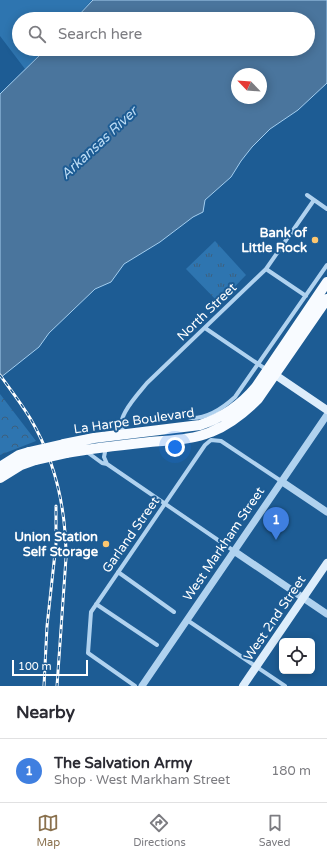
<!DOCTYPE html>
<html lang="en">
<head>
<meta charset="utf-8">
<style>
	:root { --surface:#fff; --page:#f7f7f7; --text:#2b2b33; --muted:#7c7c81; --line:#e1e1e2; --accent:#8a714e }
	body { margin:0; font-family:"Varela Round",sans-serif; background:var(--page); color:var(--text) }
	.controls { position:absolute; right:12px; bottom:12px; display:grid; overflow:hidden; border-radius:6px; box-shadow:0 2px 10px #0003 }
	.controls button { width:36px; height:36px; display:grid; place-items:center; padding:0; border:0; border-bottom:1px solid var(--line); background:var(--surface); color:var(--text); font:20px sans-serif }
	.compass { position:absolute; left:231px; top:68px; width:36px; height:36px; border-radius:50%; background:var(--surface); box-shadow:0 2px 10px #0003; rotate:295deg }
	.scale { position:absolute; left:12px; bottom:10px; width:76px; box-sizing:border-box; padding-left:4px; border:2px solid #fff; border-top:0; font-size:11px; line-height:14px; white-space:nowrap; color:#fff; -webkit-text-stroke:3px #1d5c94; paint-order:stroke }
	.you { position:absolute; left:175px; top:447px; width:14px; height:14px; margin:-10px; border:3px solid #fff; border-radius:50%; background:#1a73e8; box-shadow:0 0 0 6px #1a73e833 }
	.badge { display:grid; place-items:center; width:26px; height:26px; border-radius:50%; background:var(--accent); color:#fff; font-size:13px; font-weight:700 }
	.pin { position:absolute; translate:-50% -33px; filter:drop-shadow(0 1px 2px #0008) }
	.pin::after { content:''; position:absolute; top:21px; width:14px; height:12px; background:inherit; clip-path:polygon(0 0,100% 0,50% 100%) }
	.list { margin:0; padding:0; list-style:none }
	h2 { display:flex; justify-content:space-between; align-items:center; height:52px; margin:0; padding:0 16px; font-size:17px }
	h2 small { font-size:13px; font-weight:400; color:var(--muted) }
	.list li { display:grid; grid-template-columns:26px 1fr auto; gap:12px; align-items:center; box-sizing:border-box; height:64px; padding:0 16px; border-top:1px solid var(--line) }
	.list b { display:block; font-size:15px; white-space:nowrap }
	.list p { margin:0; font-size:13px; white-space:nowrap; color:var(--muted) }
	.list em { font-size:13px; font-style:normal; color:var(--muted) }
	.icon { flex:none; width:22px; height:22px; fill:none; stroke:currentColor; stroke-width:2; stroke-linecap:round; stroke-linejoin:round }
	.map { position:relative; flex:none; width:327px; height:686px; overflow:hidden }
	.search { position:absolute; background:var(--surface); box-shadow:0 2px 10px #0003; left:12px; right:12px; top:12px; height:44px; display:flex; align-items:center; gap:10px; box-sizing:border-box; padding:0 14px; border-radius:22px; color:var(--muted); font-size:15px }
	.sheet { height:116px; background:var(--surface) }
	nav { display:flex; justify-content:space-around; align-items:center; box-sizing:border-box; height:56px; border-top:1px solid var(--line); background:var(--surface); font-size:11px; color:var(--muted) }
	nav a { display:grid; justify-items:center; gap:2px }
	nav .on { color:var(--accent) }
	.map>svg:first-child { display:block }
	.grass { fill:url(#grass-tufts) }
	.forest { fill:url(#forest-crowns) }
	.green { fill:#2e75b0 }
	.water { fill:#4a759d; stroke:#a3cef0; fill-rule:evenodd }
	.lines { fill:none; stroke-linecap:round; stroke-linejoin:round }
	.minor { stroke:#b0d2ef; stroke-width:4 }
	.tertiary { stroke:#b0d2ef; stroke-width:7 }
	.secondary { stroke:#ddedfb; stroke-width:8 }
	.primary { stroke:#f8fbff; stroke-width:10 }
	.rail-casing { stroke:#fff; stroke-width:3 }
	.rail { stroke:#1d5c94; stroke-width:1.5; stroke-dasharray:4.5; stroke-linecap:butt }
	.primary-bridge { stroke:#f8fbff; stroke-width:10 }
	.poi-dot { fill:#fec76f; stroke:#1d5c94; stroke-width:1.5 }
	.labels { text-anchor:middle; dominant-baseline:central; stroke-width:4; stroke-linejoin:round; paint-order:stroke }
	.poi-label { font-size:13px; font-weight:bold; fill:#fff; stroke:#1d5c94; text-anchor:end }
	.street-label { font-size:13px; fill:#fff; stroke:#1d5c94 }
	.water-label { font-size:14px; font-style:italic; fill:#bcdcf5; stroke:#1d5c94 }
</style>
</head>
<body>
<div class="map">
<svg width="327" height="686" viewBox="0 0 327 686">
	<defs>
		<pattern id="grass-tufts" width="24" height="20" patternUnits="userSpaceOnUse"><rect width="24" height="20" fill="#2e75b0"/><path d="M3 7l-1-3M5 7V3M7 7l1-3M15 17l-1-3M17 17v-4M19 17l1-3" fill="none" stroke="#3d607e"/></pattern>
		<pattern id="forest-crowns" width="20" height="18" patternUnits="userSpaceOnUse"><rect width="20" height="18" fill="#2e75b0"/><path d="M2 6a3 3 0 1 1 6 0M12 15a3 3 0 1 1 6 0" fill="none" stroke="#3d607e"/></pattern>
	</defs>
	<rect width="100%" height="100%" fill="#1d5c94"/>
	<path class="grass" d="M 215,241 L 246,275 L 219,303 L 186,269 Z"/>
	<path class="forest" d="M 0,394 L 36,441 L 0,455 Z"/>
	<path class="green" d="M 0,0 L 92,0 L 74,19 L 19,19 L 19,49 L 45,49 L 25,69 L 0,36 Z"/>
	<path class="water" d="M 93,0 L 327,0 L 327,83 L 298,110 L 270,129 L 252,147 L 241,161 L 231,177 L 205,200 L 203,212 L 193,217 L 160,242 L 124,264 L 111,282 L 95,289 L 49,333 L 39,347 L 0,378 L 0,94 L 46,49 L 308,49 L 308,19 L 75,19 ZM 237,74 L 261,74 L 261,98 L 237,98 Z"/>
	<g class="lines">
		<path class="minor" d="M 307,195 L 327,209
			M 266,269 L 306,296
			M 205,328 L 267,370
			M 190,418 C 207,419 223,408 235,397 L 327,265
			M 126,433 C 110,423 139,393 147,383 L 266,269 L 314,200
			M 106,447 L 104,457 L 107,464
			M 87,452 L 102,463 L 107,464 L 234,551
			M 118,572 L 174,612
			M 96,604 L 157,645
			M 187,620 L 285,686
			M 135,686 L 88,653 L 91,612 L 205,445 L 211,440 L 221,441 L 281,481"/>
		<path class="tertiary" d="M 281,481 L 327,512
			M 234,551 L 327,614
			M 142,686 L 327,415"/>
		<path class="secondary" d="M 271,372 L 327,410
			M 243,686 L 327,563"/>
		<path class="primary" d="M 64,444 L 94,438 L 200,425 C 222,418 241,405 256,387 L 327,282
			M 66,453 C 94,448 122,445 150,442 C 170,440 192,440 211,432 C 229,425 244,413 258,399 L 327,299
			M 0,467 L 19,455 L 29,452
			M 0,478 L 21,465 L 35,460"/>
		<defs>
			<path id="rail" d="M 0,375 C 10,389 21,403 30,418 C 55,460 66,509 66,558 L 57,686
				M 44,686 L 47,626 L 56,544 L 56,506"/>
		</defs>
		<use href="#rail" class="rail-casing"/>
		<use href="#rail" class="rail"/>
		<path class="primary-bridge" d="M 29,452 L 64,444
			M 35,460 L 66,453"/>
	</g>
	<g class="poi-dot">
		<circle cx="315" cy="240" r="4"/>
		<circle cx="106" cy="544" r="4"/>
	</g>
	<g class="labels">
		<g class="poi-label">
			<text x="307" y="233">Bank of<tspan x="307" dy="15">Little Rock</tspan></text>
			<text x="98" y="537">Union Station<tspan x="98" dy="15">Self Storage</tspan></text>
		</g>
		<g class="street-label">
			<text transform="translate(207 312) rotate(-44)">North Street</text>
			<text transform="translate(134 421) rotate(-8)">La Harpe Boulevard</text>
			<text transform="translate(131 535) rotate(-55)">Garland Street</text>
			<text transform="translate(224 544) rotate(-56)">West Markham Street</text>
			<text transform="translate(275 618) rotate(-56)">West 2nd Street</text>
		</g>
		<g class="water-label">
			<text transform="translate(99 143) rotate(-43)">Arkansas River</text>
		</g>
	</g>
</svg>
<div class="controls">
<button><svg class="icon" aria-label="locate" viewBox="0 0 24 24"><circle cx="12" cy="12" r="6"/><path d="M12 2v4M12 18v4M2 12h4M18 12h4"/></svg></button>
</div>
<svg class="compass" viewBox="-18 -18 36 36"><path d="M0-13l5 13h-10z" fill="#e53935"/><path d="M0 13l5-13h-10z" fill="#7c7c81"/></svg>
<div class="scale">100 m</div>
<div class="you"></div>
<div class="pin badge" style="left:276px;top:540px;background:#3f7fe0">1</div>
<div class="search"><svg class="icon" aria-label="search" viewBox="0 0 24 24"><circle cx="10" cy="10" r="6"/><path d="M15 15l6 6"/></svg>Search here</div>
</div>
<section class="sheet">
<h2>Nearby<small></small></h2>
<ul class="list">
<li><span class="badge" style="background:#3f7fe0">1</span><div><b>The Salvation Army</b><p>Shop · West Markham Street</p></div><em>180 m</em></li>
</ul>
</section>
<nav>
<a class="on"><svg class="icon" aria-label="map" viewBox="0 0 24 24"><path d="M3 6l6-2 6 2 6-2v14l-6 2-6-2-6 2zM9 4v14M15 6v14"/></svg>Map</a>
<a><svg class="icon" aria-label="directions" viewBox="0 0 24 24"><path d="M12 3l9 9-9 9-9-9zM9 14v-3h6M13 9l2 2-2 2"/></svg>Directions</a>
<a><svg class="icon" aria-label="saved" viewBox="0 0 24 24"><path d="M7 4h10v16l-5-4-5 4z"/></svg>Saved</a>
</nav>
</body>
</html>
